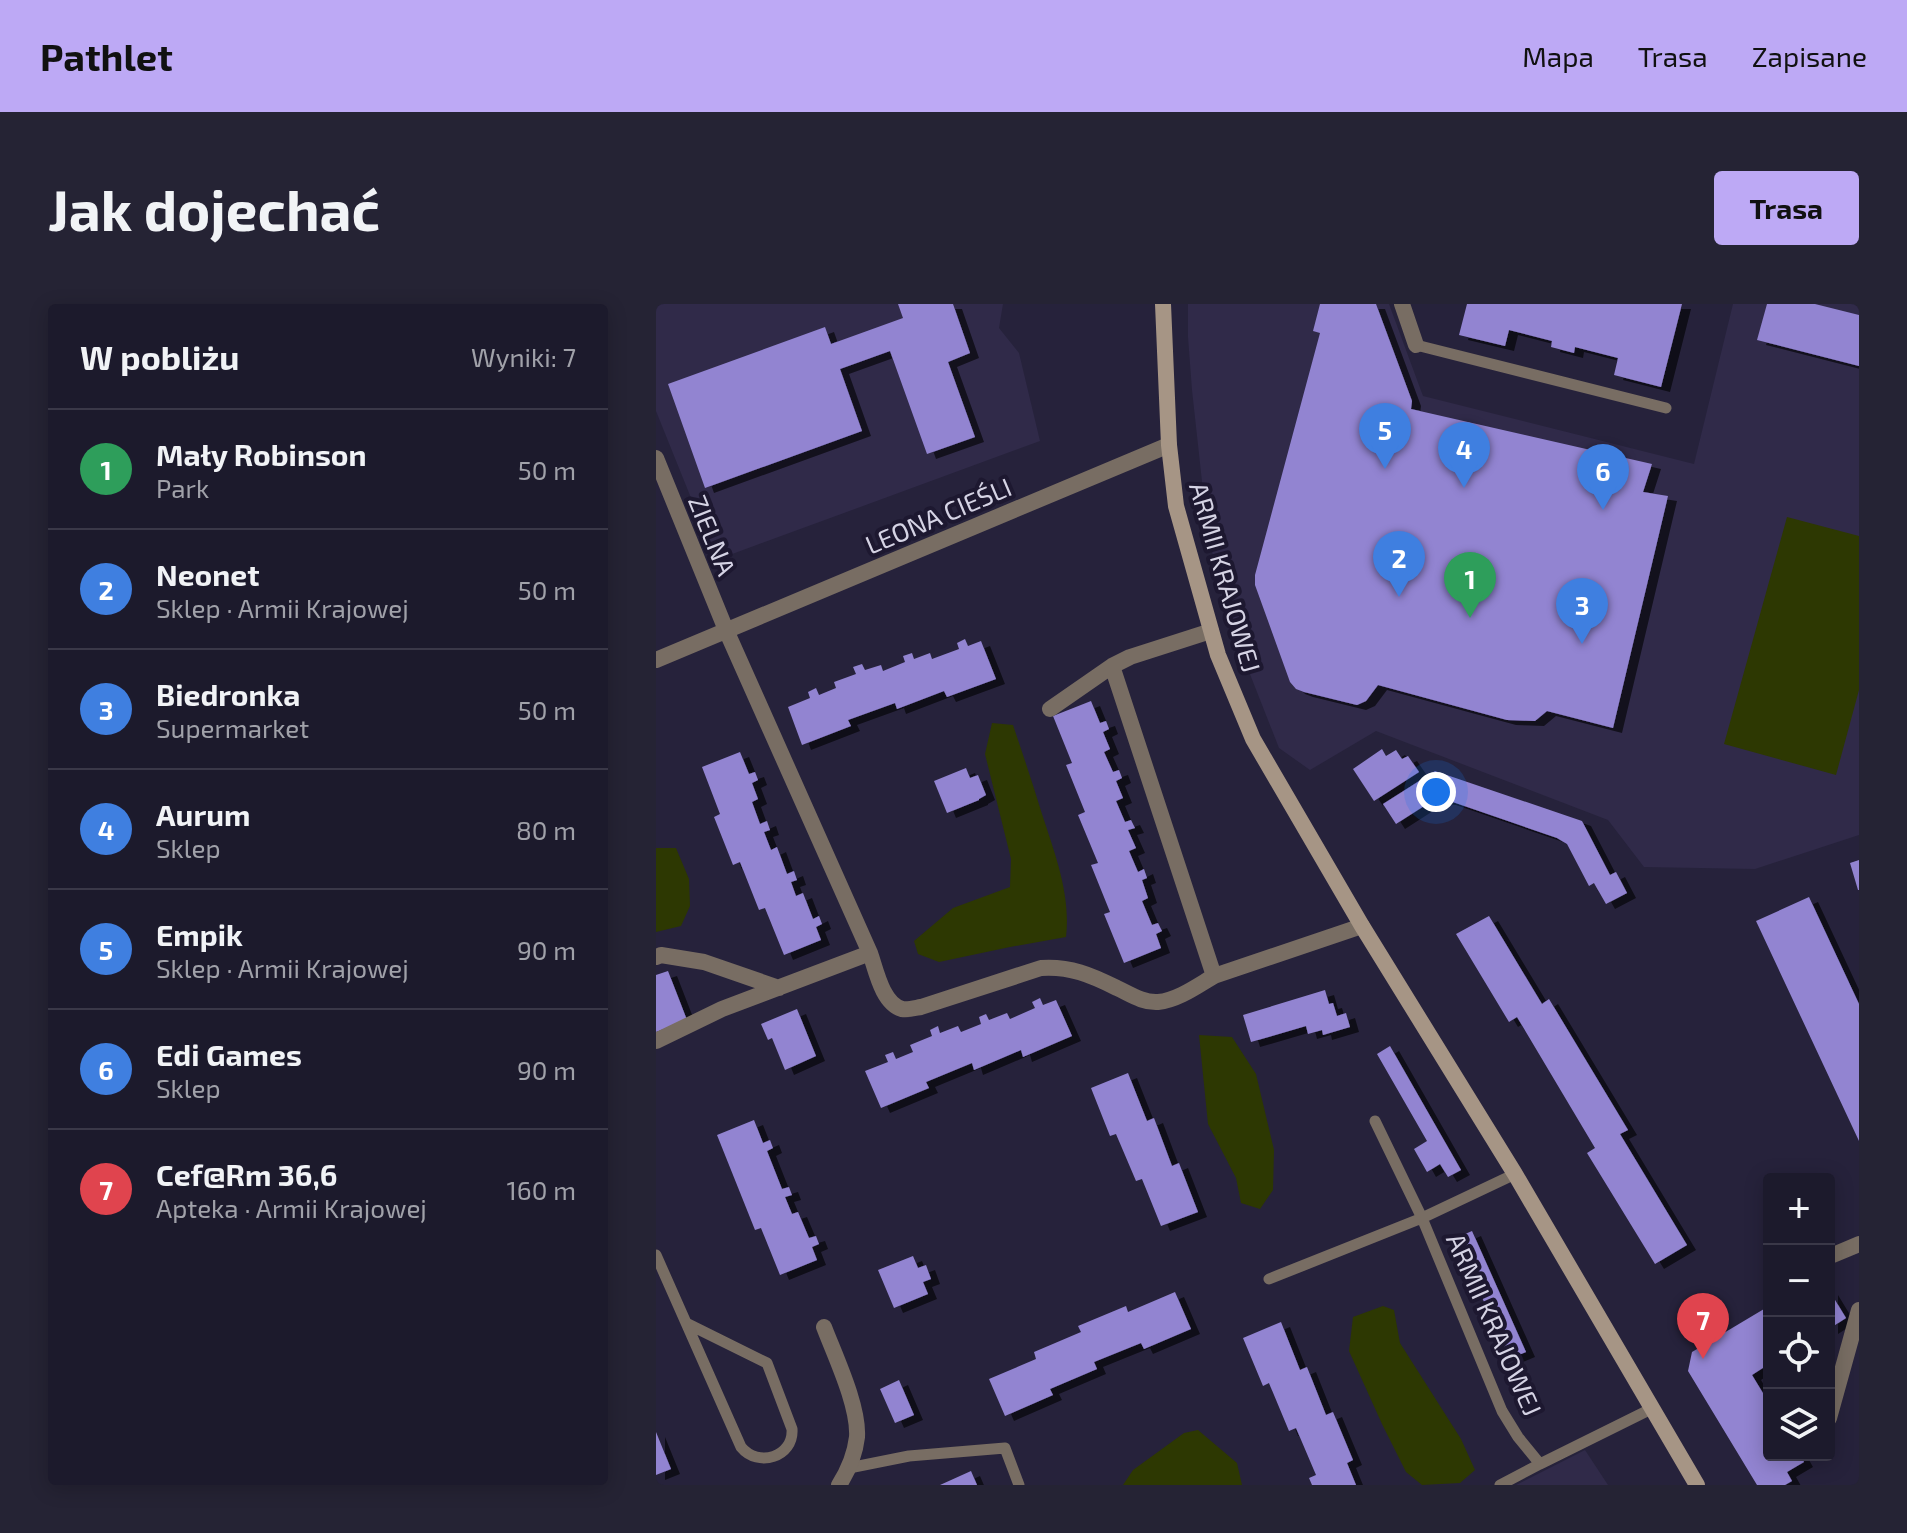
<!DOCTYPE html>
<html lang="pl">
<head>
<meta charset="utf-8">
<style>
	:root { --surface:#1c1a2c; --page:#252334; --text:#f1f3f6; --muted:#a0a1a9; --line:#3a3848; --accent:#bda9f5 }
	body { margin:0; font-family:"Exo 2",sans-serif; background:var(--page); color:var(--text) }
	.controls { position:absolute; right:24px; bottom:24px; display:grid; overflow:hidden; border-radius:8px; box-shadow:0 4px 20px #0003 }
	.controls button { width:72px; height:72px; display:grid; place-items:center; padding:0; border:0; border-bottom:2px solid var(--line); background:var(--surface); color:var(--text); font:40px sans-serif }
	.you { position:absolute; left:780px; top:488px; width:28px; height:28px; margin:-20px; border:6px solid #fff; border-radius:50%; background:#1a73e8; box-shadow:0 0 0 12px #1a73e833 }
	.badge { display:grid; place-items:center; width:52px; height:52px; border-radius:50%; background:var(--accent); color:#fff; font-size:26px; font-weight:700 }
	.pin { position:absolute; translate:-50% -66px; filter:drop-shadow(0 2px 4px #0008) }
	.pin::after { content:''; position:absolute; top:42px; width:28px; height:24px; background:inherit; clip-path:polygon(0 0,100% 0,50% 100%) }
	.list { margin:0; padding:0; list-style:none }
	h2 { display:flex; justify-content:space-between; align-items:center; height:104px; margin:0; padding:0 32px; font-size:34px }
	h2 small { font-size:26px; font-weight:400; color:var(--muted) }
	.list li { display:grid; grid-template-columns:52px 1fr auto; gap:24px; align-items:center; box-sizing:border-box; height:120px; padding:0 32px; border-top:2px solid var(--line) }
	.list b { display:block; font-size:30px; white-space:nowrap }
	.list p { margin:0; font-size:26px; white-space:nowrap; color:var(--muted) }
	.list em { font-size:26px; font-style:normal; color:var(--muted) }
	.icon { flex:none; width:44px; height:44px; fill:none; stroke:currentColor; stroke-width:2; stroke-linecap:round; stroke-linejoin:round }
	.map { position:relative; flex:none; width:1203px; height:1181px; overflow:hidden; border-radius:8px }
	header { display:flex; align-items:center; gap:48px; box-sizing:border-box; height:112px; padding:0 40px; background:var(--accent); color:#111 }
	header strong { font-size:38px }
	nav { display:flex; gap:44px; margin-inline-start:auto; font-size:28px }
	.intro { display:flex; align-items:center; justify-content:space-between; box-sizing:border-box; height:192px; padding:0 48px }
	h1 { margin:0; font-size:56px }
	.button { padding:20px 36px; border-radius:8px; background:var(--accent); color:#111; font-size:28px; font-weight:700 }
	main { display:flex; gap:48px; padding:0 48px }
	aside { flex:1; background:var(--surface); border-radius:8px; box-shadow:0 4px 20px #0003 }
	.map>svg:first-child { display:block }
	.built { fill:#302a49 }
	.green { fill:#2d3802 }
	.building { fill:#9284d1; filter:url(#shadow) }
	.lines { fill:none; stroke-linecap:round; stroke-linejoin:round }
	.lane { stroke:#786d63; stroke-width:11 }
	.street { stroke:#786d63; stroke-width:16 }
	.secondary { stroke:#a69585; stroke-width:16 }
	.labels { text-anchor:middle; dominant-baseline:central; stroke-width:8; stroke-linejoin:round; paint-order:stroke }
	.street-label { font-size:26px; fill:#d5d3e4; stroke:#1d1830 }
</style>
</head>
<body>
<header>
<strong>Pathlet</strong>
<nav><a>Mapa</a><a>Trasa</a><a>Zapisane</a></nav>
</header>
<div class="intro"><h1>Jak dojechać</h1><a class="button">Trasa</a></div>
<main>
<aside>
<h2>W pobliżu<small>Wyniki: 7</small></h2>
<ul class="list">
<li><span class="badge" style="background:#2e9e5b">1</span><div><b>Mały Robinson</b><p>Park</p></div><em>50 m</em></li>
<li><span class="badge" style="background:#3f7fe0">2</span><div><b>Neonet</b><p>Sklep · Armii Krajowej</p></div><em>50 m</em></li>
<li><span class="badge" style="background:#3f7fe0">3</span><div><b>Biedronka</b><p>Supermarket</p></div><em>50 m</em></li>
<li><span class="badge" style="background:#3f7fe0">4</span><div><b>Aurum</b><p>Sklep</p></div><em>80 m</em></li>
<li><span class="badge" style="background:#3f7fe0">5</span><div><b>Empik</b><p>Sklep · Armii Krajowej</p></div><em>90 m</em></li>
<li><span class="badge" style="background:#3f7fe0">6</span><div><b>Edi Games</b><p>Sklep</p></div><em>90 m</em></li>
<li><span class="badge" style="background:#e0444e">7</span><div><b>Cef@Rm 36,6</b><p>Apteka · Armii Krajowej</p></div><em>160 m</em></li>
</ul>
</aside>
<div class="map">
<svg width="1203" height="1181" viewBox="0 0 1203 1181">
	<defs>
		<filter id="shadow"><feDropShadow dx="9" dy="5" stdDeviation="0" flood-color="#0009"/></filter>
	</defs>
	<rect width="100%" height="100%" fill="#26223b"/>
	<path class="built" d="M 0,0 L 347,0 L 343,24 L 363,49 L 384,137 L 60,256 L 0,107 Z
		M 532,0 L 733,0 L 767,92 L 1038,160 L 1077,0 L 1203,0 L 1203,531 L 1099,565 L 988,563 L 952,516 L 720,427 L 654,466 L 623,444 L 568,304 L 551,223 L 536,86 L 532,33 Z
		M 929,1146 L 952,1181 L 860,1181 Z"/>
	<path class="green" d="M 1131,213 L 1203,232 L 1203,386 L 1180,471 L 1068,440 Z
		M 336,419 L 357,421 C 367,451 377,480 386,510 C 399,550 415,591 410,633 L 354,643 L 283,658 L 262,650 L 258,637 L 297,604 L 354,583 L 355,555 L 329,450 Z
		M 0,544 L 20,544 L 33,575 L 34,602 L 25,622 L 0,628 Z
		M 543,731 L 576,733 L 600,770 L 618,846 L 617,886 L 604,905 L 585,899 L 580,874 L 552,820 Z
		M 727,1002 L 738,1006 L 744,1039 L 805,1135 L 819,1166 L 804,1179 L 766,1181 L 750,1168 L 726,1120 L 693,1047 L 697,1013 Z
		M 542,1126 L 581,1159 L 586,1181 L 467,1181 L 477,1166 L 528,1129 Z"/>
	<path class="building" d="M 242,0 L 297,0 L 314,49 L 292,58 L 319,133 L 271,150 L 234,47 L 184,65 L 206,127 L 49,184 L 12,80 L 169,23 L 175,40 L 247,14 Z
		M 664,0 L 720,0 L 756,97 L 755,105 L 996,160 L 987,188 L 1012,192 L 957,424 L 891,407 L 879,417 L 851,416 L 722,381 L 710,397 L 701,401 L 648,388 L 640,385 L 634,378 L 599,281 L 599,271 L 664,29 L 657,27 Z
		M 811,0 L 1026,0 L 1005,83 L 958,71 L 962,54 L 919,43 L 918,49 L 895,43 L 896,37 L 853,26 L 849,42 L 803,31 Z
		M 1111,0 L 1159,0 L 1203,11 L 1203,62 L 1101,36 Z
		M 309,335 L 312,342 L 325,337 L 340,375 L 291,393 L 288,387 L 241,405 L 239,399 L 192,416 L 195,422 L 146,441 L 132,403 L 154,394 L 152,388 L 160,384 L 163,391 L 180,384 L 178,378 L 200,370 L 197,363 L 206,360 L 209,366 L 225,361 L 227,367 L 249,358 L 247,352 L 256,349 L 258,355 L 274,349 L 276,355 L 303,345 L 301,339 Z
		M 435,397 L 444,419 L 450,417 L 453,425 L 447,428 L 454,445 L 448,448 L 457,468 L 463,466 L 466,474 L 460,477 L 467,494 L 460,497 L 469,518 L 475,516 L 479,524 L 472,526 L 480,544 L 473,547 L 482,568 L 488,565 L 491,574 L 486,576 L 492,594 L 486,597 L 496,621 L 502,619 L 506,627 L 500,630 L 505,644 L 468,659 L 448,610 L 454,608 L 435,561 L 442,559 L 422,511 L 429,508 L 410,461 L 416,459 L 397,412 Z
		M 726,445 L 730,452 L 740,446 L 746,455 L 752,452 L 763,468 L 718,497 L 697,465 Z
		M 84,448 L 93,470 L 99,468 L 102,476 L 96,479 L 102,495 L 96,498 L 104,520 L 111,517 L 114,526 L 108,528 L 115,546 L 121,543 L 131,570 L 138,567 L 141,576 L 135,578 L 140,592 L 147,589 L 157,615 L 163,612 L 166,620 L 160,623 L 165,636 L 128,651 L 109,604 L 103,606 L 84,558 L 77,561 L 58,513 L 64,510 L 46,463 Z
		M 310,464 L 314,474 L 322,471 L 330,491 L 323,495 L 323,496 L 291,509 L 278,477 Z
		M 779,467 L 926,517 L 954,571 L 960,568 L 971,589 L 950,600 L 938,579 L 933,582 L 911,540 L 901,534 L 791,496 L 779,495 L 740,520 L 727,500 Z
		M 1203,556 L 1203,586 L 1202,586 L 1194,559 Z
		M 1153,593 L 1203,700 L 1203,837 L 1100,617 Z
		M 833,612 L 886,700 L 893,695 L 972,826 L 964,830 L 1031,941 L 999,960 L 931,849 L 939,844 L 861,713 L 853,718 L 800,630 Z
		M 12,667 L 31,716 L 0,728 L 0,671 Z
		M 669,686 L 673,700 L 677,699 L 681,712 L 690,709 L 694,723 L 667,731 L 666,726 L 652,730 L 650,722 L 595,738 L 587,711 Z
		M 384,694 L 387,701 L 400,696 L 416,732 L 367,753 L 365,746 L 318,766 L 316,759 L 270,778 L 273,784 L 225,804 L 209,767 L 232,758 L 229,751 L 237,748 L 240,755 L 257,748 L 254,741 L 276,732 L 274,726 L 282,722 L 284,729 L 302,722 L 305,728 L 325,720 L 323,713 L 330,710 L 333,716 L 351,709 L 354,715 L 379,704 L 376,698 Z
		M 141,705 L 160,752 L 129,766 L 116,734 L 112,736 L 105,720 Z
		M 734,742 L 805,866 L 792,873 L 784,860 L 771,868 L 758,845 L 771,837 L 721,750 Z
		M 472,769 L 491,817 L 498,814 L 516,862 L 523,859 L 542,908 L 505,922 L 486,875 L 480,877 L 460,830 L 454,832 L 435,784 Z
		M 98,816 L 107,839 L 114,836 L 117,844 L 111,847 L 126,885 L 133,883 L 136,891 L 129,893 L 136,910 L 142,908 L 153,934 L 160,932 L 163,940 L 156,943 L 161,956 L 124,971 L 105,924 L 99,926 L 61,831 Z
		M 816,927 L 870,1048 L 853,1055 L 800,934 Z
		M 257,952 L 262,964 L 270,961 L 275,975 L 267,978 L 272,990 L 238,1004 L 222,966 Z
		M 1173,986 L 1190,1014 L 1173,1025 Z
		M 519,988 L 535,1025 L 488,1045 L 485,1039 L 438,1058 L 441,1065 L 394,1085 L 397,1091 L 349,1112 L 333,1075 L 380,1055 L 378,1048 L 425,1028 L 422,1022 L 470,1002 L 472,1008 Z
		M 1113,1002 L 1113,1060 L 1096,1071 L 1113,1099 L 1113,1151 L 1144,1151 L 1148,1158 L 1131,1168 L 1136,1177 L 1129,1181 L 1101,1181 L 1032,1067 L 1036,1048 Z
		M 625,1018 L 644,1066 L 651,1063 L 670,1111 L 677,1108 L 697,1156 L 691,1159 L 700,1181 L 656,1181 L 653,1174 L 660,1171 L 640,1124 L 633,1127 L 613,1079 L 607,1082 L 587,1034 Z
		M 243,1076 L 258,1111 L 239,1119 L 224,1085 Z
		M 0,1128 L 15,1165 L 0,1171 Z
		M 315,1167 L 321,1181 L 284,1181 Z"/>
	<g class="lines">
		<path class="lane" d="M 760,41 L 1010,104
			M 719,817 L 766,914 L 846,1107 L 862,1133 L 884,1160 L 995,1105
			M 0,951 L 85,1143 C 102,1164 138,1153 136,1125 L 111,1059 L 32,1020
			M 613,975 L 766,914 L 859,870
			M 193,1164 L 253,1152 L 349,1144 L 363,1181
			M 844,1181 L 884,1160"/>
		<path class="street" d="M 746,0 L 760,41
			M 0,154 L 70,326 L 214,649 C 220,666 226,699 246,705 C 252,706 259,704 265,703 L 385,664 C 414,662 435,671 461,684 C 474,690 487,699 502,698 C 522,696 541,682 558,672
			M 0,356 L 513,141
			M 456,362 L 558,672 L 706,622
			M 394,405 L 456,362 L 474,353 L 555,327
			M 0,653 L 5,651 L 48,658 L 123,684
			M 0,737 L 66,705 L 214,649
			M 1177,951 L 1203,940
			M 168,1023 C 179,1052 203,1102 201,1133 C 199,1150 192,1167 183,1181
			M 1173,1114 L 1203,1006"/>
		<path class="secondary" d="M 507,0 L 513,141 L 520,202 L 562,351 L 597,435 L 706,622 L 859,870 L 1041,1181"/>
	</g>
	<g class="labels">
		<g class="street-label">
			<text transform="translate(282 211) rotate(-23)">LEONA CIEŚLI</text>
			<text transform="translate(57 231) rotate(68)">ZIELNA</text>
			<text transform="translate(570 273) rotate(74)">ARMII KRAJOWEJ</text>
			<text transform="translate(839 1020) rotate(66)">ARMII KRAJOWEJ</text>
		</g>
	</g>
</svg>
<div class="controls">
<button>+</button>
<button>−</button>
<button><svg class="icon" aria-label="locate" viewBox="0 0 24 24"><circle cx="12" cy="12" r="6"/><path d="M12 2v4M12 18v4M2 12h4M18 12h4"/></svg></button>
<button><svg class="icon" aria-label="layers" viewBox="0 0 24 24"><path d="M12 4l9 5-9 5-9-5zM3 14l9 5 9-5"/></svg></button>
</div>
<div class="you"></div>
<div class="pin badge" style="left:814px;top:314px;background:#2e9e5b">1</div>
<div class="pin badge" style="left:743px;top:293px;background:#3f7fe0">2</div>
<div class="pin badge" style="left:926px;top:340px;background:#3f7fe0">3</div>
<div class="pin badge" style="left:808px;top:184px;background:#3f7fe0">4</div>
<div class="pin badge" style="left:729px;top:165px;background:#3f7fe0">5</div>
<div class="pin badge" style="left:947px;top:206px;background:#3f7fe0">6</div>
<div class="pin badge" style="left:1047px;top:1055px;background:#e0444e">7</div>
</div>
</main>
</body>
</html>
